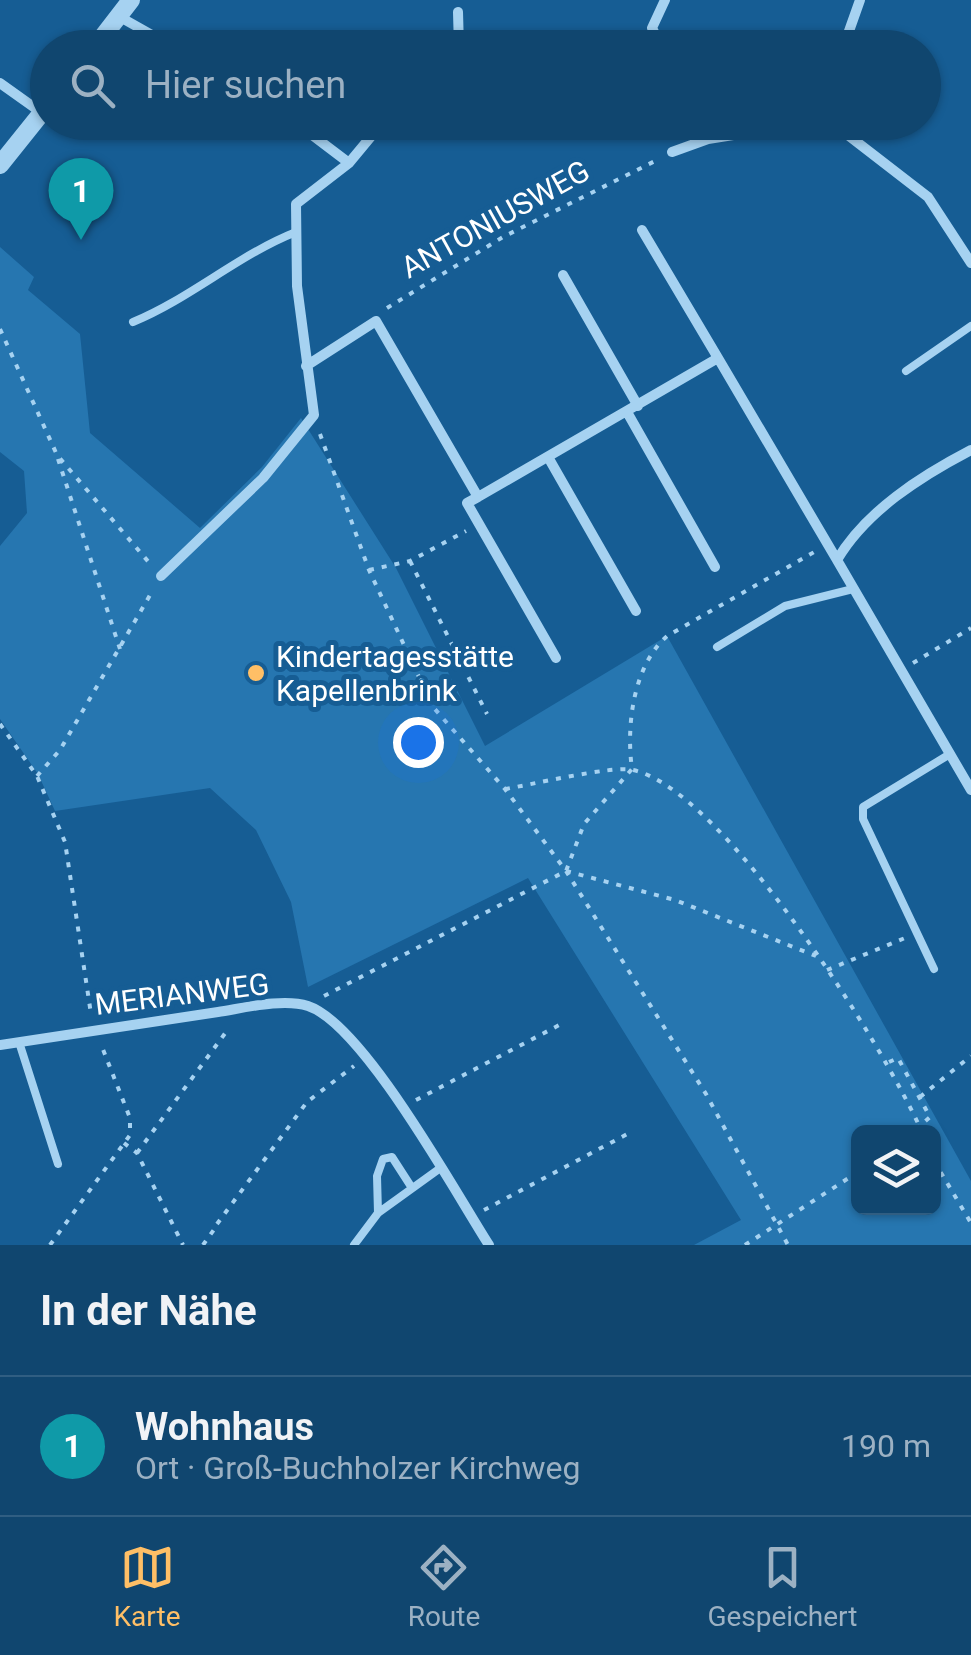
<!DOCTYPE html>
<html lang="de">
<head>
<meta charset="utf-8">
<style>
	:root { --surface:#10466f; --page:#194d74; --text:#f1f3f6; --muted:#9cb1c3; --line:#305e82; --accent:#ffbf66 }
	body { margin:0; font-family:Roboto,sans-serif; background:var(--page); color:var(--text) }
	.controls { position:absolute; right:30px; bottom:30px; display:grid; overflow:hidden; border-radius:15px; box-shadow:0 2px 8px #0004 }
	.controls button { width:90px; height:90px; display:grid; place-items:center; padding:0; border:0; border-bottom:2px solid var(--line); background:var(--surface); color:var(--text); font:50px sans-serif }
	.you { position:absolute; left:418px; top:742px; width:35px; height:35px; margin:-25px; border:8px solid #fff; border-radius:50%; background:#1a73e8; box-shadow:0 0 0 15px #1a73e833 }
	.badge { display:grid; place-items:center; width:65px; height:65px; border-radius:50%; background:var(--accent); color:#fff; font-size:32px; font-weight:700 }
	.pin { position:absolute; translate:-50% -82px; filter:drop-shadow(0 2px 5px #0008) }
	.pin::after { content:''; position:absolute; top:52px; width:35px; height:30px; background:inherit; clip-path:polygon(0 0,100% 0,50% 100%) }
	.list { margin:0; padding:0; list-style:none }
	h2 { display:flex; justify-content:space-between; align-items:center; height:130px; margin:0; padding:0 40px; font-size:42px }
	h2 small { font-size:32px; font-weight:400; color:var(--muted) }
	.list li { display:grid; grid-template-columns:65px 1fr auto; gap:30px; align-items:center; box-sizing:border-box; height:140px; padding:0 40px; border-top:2px solid var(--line) }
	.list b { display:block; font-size:38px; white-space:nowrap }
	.list p { margin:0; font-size:32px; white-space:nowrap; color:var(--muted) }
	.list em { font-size:32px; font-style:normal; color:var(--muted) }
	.icon { flex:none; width:55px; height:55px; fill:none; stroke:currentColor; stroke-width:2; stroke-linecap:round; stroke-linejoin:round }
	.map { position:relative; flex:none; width:971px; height:1245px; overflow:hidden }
	.search { position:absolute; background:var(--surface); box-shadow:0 2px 8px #0004; left:30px; right:30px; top:30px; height:110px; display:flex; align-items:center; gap:25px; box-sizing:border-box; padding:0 35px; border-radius:55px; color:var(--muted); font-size:38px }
	.sheet { height:270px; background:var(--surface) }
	nav { display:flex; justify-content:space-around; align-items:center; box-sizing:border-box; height:140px; border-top:2px solid var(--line); background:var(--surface); font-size:28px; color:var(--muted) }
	nav a { display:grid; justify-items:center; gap:5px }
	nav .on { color:var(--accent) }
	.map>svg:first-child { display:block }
	.green { fill:#2676b0; fill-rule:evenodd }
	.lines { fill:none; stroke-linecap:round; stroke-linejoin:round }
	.path { stroke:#a6d2f1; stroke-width:4; stroke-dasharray:5 8; stroke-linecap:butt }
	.service { stroke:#a6d2f1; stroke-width:8 }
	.minor { stroke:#a6d2f1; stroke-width:10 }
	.tertiary { stroke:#a6d2f1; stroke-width:18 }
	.poi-dot { fill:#ffbf66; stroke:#165d94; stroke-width:4 }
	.labels { text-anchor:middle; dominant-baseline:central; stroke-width:10; stroke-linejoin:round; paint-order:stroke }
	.street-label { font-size:30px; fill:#fff; stroke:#165d94 }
	.poi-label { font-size:30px; fill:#fff; stroke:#165d94; text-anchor:start }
</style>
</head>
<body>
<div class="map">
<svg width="971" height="1245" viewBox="0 0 971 1245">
	<rect width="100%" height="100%" fill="#165d94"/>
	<path class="green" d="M 0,247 L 34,277 L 28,290 L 80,334 L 90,433 L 200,528 L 262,467 L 301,418 L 396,568 L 485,746 L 667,636 L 971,1181 L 971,1245 L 694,1245 L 741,1220 L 528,878 L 308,987 L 291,902 L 256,830 L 210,788 L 55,811 L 38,774 L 0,719 L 0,546 L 27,513 L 24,471 L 0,452 ZM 858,1132 L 934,1132 L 934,1208 L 858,1208 Z"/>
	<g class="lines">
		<path class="path" d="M 629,48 L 644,43
			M 387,308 L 503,237 L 659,159
			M 0,329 L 57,455 L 152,566
			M 320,434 L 369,570 L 433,707 L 505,789 L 566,871 L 706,1094 L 788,1245
			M 58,459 L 120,649
			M 410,561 L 487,714
			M 369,570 L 410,561 L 466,531
			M 913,663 L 971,628
			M 0,724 L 37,776 L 65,842 L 91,1014
			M 37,776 L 60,750 L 153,590
			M 505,789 C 530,785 613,765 633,770 C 724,790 885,1048 922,1132
			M 566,871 L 675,900 L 816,956
			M 827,970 L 905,938
			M 324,996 L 566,871 L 584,824 L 632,769 C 626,726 633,666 667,636 L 816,551
			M 889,1062 L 898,1058 L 930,1117 L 913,1132
			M 920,1097 L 971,1056
			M 416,1100 L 565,1022
			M 124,1143 L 137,1153 L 183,1245
			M 137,1153 L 229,1028
			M 934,1161 L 971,1223
			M 484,1210 L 633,1131
			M 217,1224 L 307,1102 L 354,1066
			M 50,1245 L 130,1135 L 130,1118 L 102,1047
			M 203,1245 L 218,1224
			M 745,1245 L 858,1172"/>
		<path class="service" d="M 133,322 C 191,298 238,255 296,232
			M 906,371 L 971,326
			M 717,647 L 785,606 L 853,589
			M 934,969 L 863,819 L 863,807 L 950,754
			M 19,1042 L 58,1164
			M 378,1213 L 377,1176 L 383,1159 L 392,1157 L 412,1188
			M 354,1245 L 378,1213 L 439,1169"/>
		<path class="minor" d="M 458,12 L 459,48
			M 120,17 L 175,48
			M 662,48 L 652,28 L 665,0
			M 843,48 L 860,0
			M 0,83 L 42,113
			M 295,122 L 349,163
			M 699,122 L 708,139
			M 831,122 L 928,197 L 971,263
			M 672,152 L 708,139 L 816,122
			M 642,230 L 718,358
			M 563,275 L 638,406
			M 306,366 L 376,321 L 478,497 L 718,358 L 837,560
			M 627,412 L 715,567
			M 971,450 C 921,476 866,511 837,560 L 971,790
			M 548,457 L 636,611
			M 478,497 L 467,503 L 556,658
			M 161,576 L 263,478 L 314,415 L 297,286 L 296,204 L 349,163 L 383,122
			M 0,1045 C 72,1034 145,1023 218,1012 C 244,1008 283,998 308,1006 C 363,1024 455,1192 489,1245"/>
		<path class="tertiary" d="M 94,48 L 131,0
			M 0,165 L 48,105"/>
	</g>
	<circle class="poi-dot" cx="256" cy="673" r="10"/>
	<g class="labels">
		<g class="street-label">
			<text transform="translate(495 219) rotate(-29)">ANTONIUSWEG</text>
			<text transform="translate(182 994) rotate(-7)">MERIANWEG</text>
		</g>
		<g class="poi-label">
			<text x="276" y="656">Kindertagesstätte<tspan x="276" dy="34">Kapellenbrink</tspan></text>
		</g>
	</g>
</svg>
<div class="controls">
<button><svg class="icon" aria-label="layers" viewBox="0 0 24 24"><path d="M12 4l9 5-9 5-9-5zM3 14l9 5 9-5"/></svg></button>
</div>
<div class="you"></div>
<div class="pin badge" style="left:81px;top:240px;background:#0f9aa8">1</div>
<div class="search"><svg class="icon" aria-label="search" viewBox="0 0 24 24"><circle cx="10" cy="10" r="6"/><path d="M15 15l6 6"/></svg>Hier suchen</div>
</div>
<section class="sheet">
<h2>In der Nähe<small></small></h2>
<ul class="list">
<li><span class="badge" style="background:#0f9aa8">1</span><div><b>Wohnhaus</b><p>Ort · Groß-Buchholzer Kirchweg</p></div><em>190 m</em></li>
</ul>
</section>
<nav>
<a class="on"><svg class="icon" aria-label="map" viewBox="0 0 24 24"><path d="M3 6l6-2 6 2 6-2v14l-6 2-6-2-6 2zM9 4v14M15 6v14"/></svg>Karte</a>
<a><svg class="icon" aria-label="directions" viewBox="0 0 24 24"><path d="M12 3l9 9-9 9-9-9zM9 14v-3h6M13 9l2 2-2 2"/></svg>Route</a>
<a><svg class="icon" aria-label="saved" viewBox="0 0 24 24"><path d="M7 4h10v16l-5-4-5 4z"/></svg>Gespeichert</a>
</nav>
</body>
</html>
